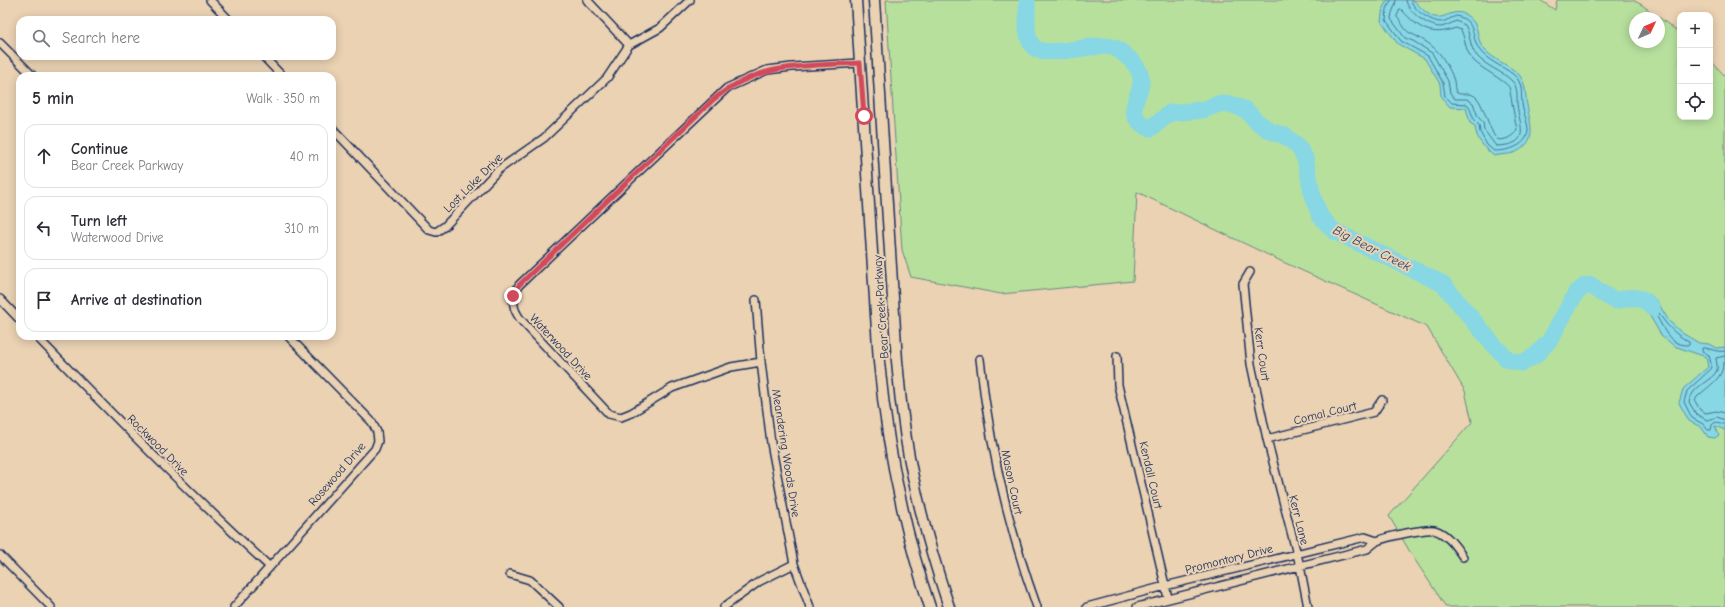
<!DOCTYPE html>
<html lang="en">
<head>
<meta charset="utf-8">
<style>
	:root { --surface:#fff; --page:#f2f2f3; --text:#2b2b33; --muted:#7c7c81; --line:#e1e1e2 }
	body { margin:0; font-family:"Comic Neue",sans-serif; background:var(--page); color:var(--text) }
	.controls { position:absolute; right:12px; top:12px; display:grid; overflow:hidden; border-radius:8px; box-shadow:0 2px 10px #0003 }
	.controls button { width:36px; height:36px; display:grid; place-items:center; padding:0; border:0; border-bottom:1px solid var(--line); background:var(--surface); color:var(--text); font:20px sans-serif }
	.compass { position:absolute; left:1629px; top:12px; width:36px; height:36px; border-radius:50%; background:var(--surface); box-shadow:0 2px 10px #0003; rotate:46deg }
	.stop { position:absolute; width:12px; height:12px; margin:-9px; border:3px solid #d1495b; border-radius:50%; background:#fff }
	.stop.end { background:#d1495b; border-color:#fff; box-shadow:0 1px 4px #0008 }
	.list { margin:0; padding:0; list-style:none }
	h2 { display:flex; justify-content:space-between; align-items:center; height:52px; margin:0; padding:0 16px; font-size:17px }
	h2 small { font-size:13px; font-weight:400; color:var(--muted) }
	.list li { display:grid; grid-template-columns:26px 1fr auto; gap:12px; align-items:center; box-sizing:border-box; height:64px; margin:0 8px 8px; padding:0 8px; border:1px solid var(--line); border-radius:12px }
	.list b { display:block; font-size:15px; white-space:nowrap }
	.list p { margin:0; font-size:13px; white-space:nowrap; color:var(--muted) }
	.list em { font-size:13px; font-style:normal; color:var(--muted) }
	.icon { flex:none; width:22px; height:22px; fill:none; stroke:currentColor; stroke-width:2; stroke-linecap:round; stroke-linejoin:round }
	.map { position:relative; flex:none; width:1725px; height:607px; overflow:hidden }
	.search { position:absolute; background:var(--surface); box-shadow:0 2px 10px #0003; left:16px; top:16px; width:320px; height:44px; display:flex; align-items:center; gap:10px; box-sizing:border-box; padding:0 14px; border-radius:12px; color:var(--muted); font-size:15px }
	.panel { position:absolute; background:var(--surface); box-shadow:0 2px 10px #0003; left:16px; top:72px; width:320px; height:268px; border-radius:12px }
	.map>svg:first-child { display:block }
	.green { fill:#b7e09d; stroke:#69887e; fill-rule:evenodd }
	.water { fill:#87d7e4; stroke:#5c94ae }
	.lines { fill:none; stroke-linecap:round; stroke-linejoin:round }
	.shore { stroke:#467294; stroke-width:1 }
	.river { stroke:#87d7e4; stroke-width:17 }
	.street-casing { stroke:#1b2f5e; stroke-width:10 }
	.secondary-casing { stroke:#1b2f5e; stroke-width:13 }
	.street { stroke:#ead2b3; stroke-width:7 }
	.secondary { stroke:#ead2b3; stroke-width:10 }
	.route { stroke:#d1495b; stroke-width:5 }
	.labels { text-anchor:middle; dominant-baseline:central; stroke-width:4; stroke-linejoin:round; paint-order:stroke }
	.street-label { font-size:12px; fill:#1b2f5e; stroke:#ead2b3 }
	.water-label { font-size:13px; font-style:italic; fill:#26406b; stroke:#ead2b3 }
</style>
</head>
<body>
<div class="map">
<svg width="1725" height="607" viewBox="0 0 1725 607">
	<rect width="100%" height="100%" fill="#ead2b3"/>
	<filter id="ink" filterUnits="userSpaceOnUse"><feTurbulence type="fractalNoise" baseFrequency=".025" numOctaves="2"/><feDisplacementMap in="SourceGraphic" scale="8" xChannelSelector="R" yChannelSelector="G"/><feConvolveMatrix kernelMatrix="1 2 1 2 8 2 1 2 1" color-interpolation-filters="sRGB"/></filter>
	<g filter="url(#ink)">
		<path class="green" d="M 886,0 L 1540,0 L 1555,10 L 1557,0 L 1633,0 L 1642,5 L 1680,33 L 1680,117 L 1710,117 L 1710,60 L 1725,76 L 1725,607 L 1446,607 L 1413,557 L 1389,516 L 1472,422 L 1465,391 L 1427,327 L 1283,262 L 1137,192 L 1133,281 L 1001,294 L 911,277 L 902,250 ZM 1635,18 L 1659,18 L 1659,42 L 1635,42 Z"/>
		<path class="water" d="M 1388,0 L 1413,0 C 1419,5 1425,13 1432,16 C 1446,22 1455,3 1471,19 C 1480,27 1476,41 1484,49 C 1493,60 1514,67 1520,76 C 1527,86 1525,95 1527,105 C 1530,124 1538,139 1518,151 C 1512,155 1501,154 1494,156 C 1484,148 1476,139 1475,126 L 1470,123 L 1466,108 L 1450,107 L 1441,97 L 1440,84 L 1425,59 L 1398,44 L 1381,21 L 1383,7 Z
			M 1637,291 L 1649,294 L 1657,301 L 1669,321 L 1682,333 L 1699,343 L 1709,344 L 1716,348 L 1725,347 L 1725,430 L 1715,426 L 1719,435 L 1715,438 L 1708,437 L 1701,427 L 1689,421 L 1679,403 L 1683,389 L 1708,367 L 1706,357 L 1674,346 L 1661,335 L 1647,311 L 1636,304 L 1632,297 Z"/>
		<g class="lines">
			<path class="shore" d="M 1391,0 L 1387,9 L 1386,20 L 1401,41 L 1428,56 L 1443,83 L 1445,96 L 1452,103 L 1466,104 L 1469,106 L 1474,120 L 1479,125 L 1480,132 L 1487,145 L 1494,151 C 1508,151 1529,146 1528,128 C 1527,120 1523,112 1522,104 C 1521,95 1523,86 1517,78 C 1509,69 1491,63 1482,53 C 1469,40 1479,21 1456,16 C 1451,18 1446,21 1441,22 C 1431,22 1412,9 1411,0
				M 1396,0 C 1396,7 1391,11 1391,19 L 1405,38 L 1413,41 L 1432,53 L 1448,81 L 1450,93 L 1455,99 L 1467,99 L 1473,103 L 1478,117 L 1483,122 L 1484,130 L 1496,146 C 1532,145 1520,128 1517,104 C 1517,96 1518,87 1512,81 C 1502,71 1487,67 1477,56 C 1469,47 1471,35 1465,25 L 1456,21 C 1452,23 1446,26 1441,27 C 1429,27 1407,12 1406,0
				M 1400,10 L 1402,10 C 1419,29 1431,37 1456,28 L 1461,30 C 1466,41 1465,52 1474,61 C 1482,69 1504,80 1509,87 C 1510,89 1515,123 1517,129 C 1515,136 1503,142 1497,139 C 1491,135 1484,106 1477,98 C 1470,91 1463,96 1457,93 C 1454,90 1455,85 1454,81 C 1452,73 1446,63 1442,57 C 1434,45 1422,39 1410,33 C 1405,31 1401,21 1397,17 Z
				M 1640,296 C 1656,300 1656,311 1665,322 C 1671,330 1680,337 1689,342 L 1689,345 C 1664,346 1663,320 1650,307 C 1646,304 1640,303 1638,298 Z
				M 1725,351 C 1716,353 1709,347 1702,348 L 1702,351 L 1709,355 L 1712,368 L 1687,391 L 1684,402 L 1692,418 L 1703,424 L 1708,430 L 1711,430 L 1712,425 C 1716,420 1720,423 1725,425
				M 1725,356 L 1716,358 C 1716,362 1718,366 1717,370 C 1712,382 1693,384 1689,402 L 1696,414 L 1707,420 L 1717,417 L 1725,420
				M 1725,362 L 1723,364 C 1723,379 1707,387 1697,397 L 1695,401 L 1700,410 L 1706,413 L 1716,411 L 1725,413"/>
			<path class="river" d="M 1027,0 C 1028,14 1024,33 1032,45 C 1042,62 1097,40 1115,48 C 1120,50 1127,57 1132,61 C 1137,67 1141,72 1141,80 C 1143,92 1125,109 1140,122 C 1142,125 1147,127 1151,128 L 1170,113 L 1203,110 L 1218,104 L 1233,105 L 1246,110 L 1256,121 L 1270,131 L 1285,136 L 1298,146 L 1305,158 L 1313,197 L 1320,216 L 1334,231 L 1443,284 L 1493,344 L 1508,360 L 1522,363 L 1535,356 L 1550,340 L 1576,293 L 1585,286 L 1591,285 L 1601,293 L 1616,301 C 1629,296 1643,295 1652,308"/>
			<defs>
				<path id="street" d="M 210,0 L 229,20
					M 587,0 L 629,45
					M 0,43 L 33,76
					M 263,56 L 282,76
					M 332,128 L 429,230 L 436,232 L 445,226 L 498,170 L 544,138 L 607,78 L 629,45 L 660,28 L 690,0
					M 1250,272 L 1243,284 L 1251,364 L 1267,439 L 1300,566 L 1308,607
					M 0,299 L 20,320
					M 756,300 L 761,362 L 771,443 L 794,564 L 810,607
					M 36,336 C 112,414 188,492 269,566
					M 1117,356 L 1118,385 L 1168,598
					M 980,359 C 989,444 1008,527 1037,607
					M 761,362 L 731,367 L 672,388 L 631,413 L 621,417 L 609,414 L 521,320 C 511,307 512,299 519,285 L 727,88 L 767,70 L 792,67 L 860,63
					M 1267,439 L 1374,412 L 1382,400
					M 0,555 L 51,607
					M 510,574 L 530,580 L 559,607
					M 234,607 L 375,449 L 378,441 L 377,432 L 372,422 L 288,336
					M 724,607 L 760,581 L 794,564
					M 1087,607 L 1165,586 L 1365,537 L 1377,541
					M 1137,607 L 1367,549 C 1370,547 1374,543 1377,541 C 1386,537 1425,528 1434,530 C 1447,533 1456,547 1463,557"/>
				<path id="secondary" d="M 856,0 L 879,362 C 887,446 903,527 930,607
					M 874,0 L 897,361 C 899,387 902,413 906,439 C 915,496 931,553 949,607"/>
			</defs>
			<use href="#street" class="street-casing"/>
			<use href="#secondary" class="secondary-casing"/>
			<use href="#street" class="street"/>
			<use href="#secondary" class="secondary"/>
		</g>
	</g>
	<g class="lines" filter="url(#ink)">
		<path class="route" d="M 513,296 L 519,285 L 714,99 C 759,62 806,66 860,63 L 864,116"/>
	</g>
	<g class="labels">
		<g class="street-label">
			<text transform="translate(473 183) rotate(-45)">Lost Lake Drive</text>
			<text transform="translate(881 307) rotate(-94)">Bear Creek Parkway</text>
			<text transform="translate(561 347) rotate(47)">Waterwood Drive</text>
			<text transform="translate(1262 354) rotate(82)">Kerr Court</text>
			<text transform="translate(1325 413) rotate(-14)">Comal Court</text>
			<text transform="translate(158 445) rotate(45)">Rockwood Drive</text>
			<text transform="translate(786 453) rotate(81)">Meandering Woods Drive</text>
			<text transform="translate(337 474) rotate(-49)">Rosewood Drive</text>
			<text transform="translate(1151 475) rotate(77)">Kendall Court</text>
			<text transform="translate(1012 482) rotate(78)">Mason Court</text>
			<text transform="translate(1299 520) rotate(76)">Kerr Lane</text>
			<text transform="translate(1229 559) rotate(-14)">Promontory Drive</text>
		</g>
		<g class="water-label">
			<text transform="translate(1372 248) rotate(27)">Big Bear Creek</text>
		</g>
	</g>
</svg>
<div class="controls">
<button>+</button>
<button>−</button>
<button><svg class="icon" aria-label="locate" viewBox="0 0 24 24"><circle cx="12" cy="12" r="6"/><path d="M12 2v4M12 18v4M2 12h4M18 12h4"/></svg></button>
</div>
<svg class="compass" viewBox="-18 -18 36 36"><path d="M0-13l5 13h-10z" fill="#e53935"/><path d="M0 13l5-13h-10z" fill="#7c7c81"/></svg>
<div class="stop" style="left:864px;top:116px"></div>
<div class="stop end" style="left:513px;top:296px"></div>
<div class="search"><svg class="icon" aria-label="search" viewBox="0 0 24 24"><circle cx="10" cy="10" r="6"/><path d="M15 15l6 6"/></svg>Search here</div>
<section class="panel">
<h2>5 min<small>Walk · 350 m</small></h2>
<ul class="list">
<li><svg class="icon" aria-label="ahead" viewBox="0 0 24 24"><path d="M12 20V5M6 11l6-6 6 6"/></svg><div><b>Continue</b><p>Bear Creek Parkway</p></div><em>40 m</em></li>
<li><svg class="icon" aria-label="left" viewBox="0 0 24 24"><path d="M17 20v-9H6M10 6l-5 5 5 5"/></svg><div><b>Turn left</b><p>Waterwood Drive</p></div><em>310 m</em></li>
<li><svg class="icon" aria-label="arrive" viewBox="0 0 24 24"><path d="M6 21V4h12l-3 4 3 4H6"/></svg><div><b>Arrive at destination</b></div></li>
</ul>
</section>
</div>
</body>
</html>
